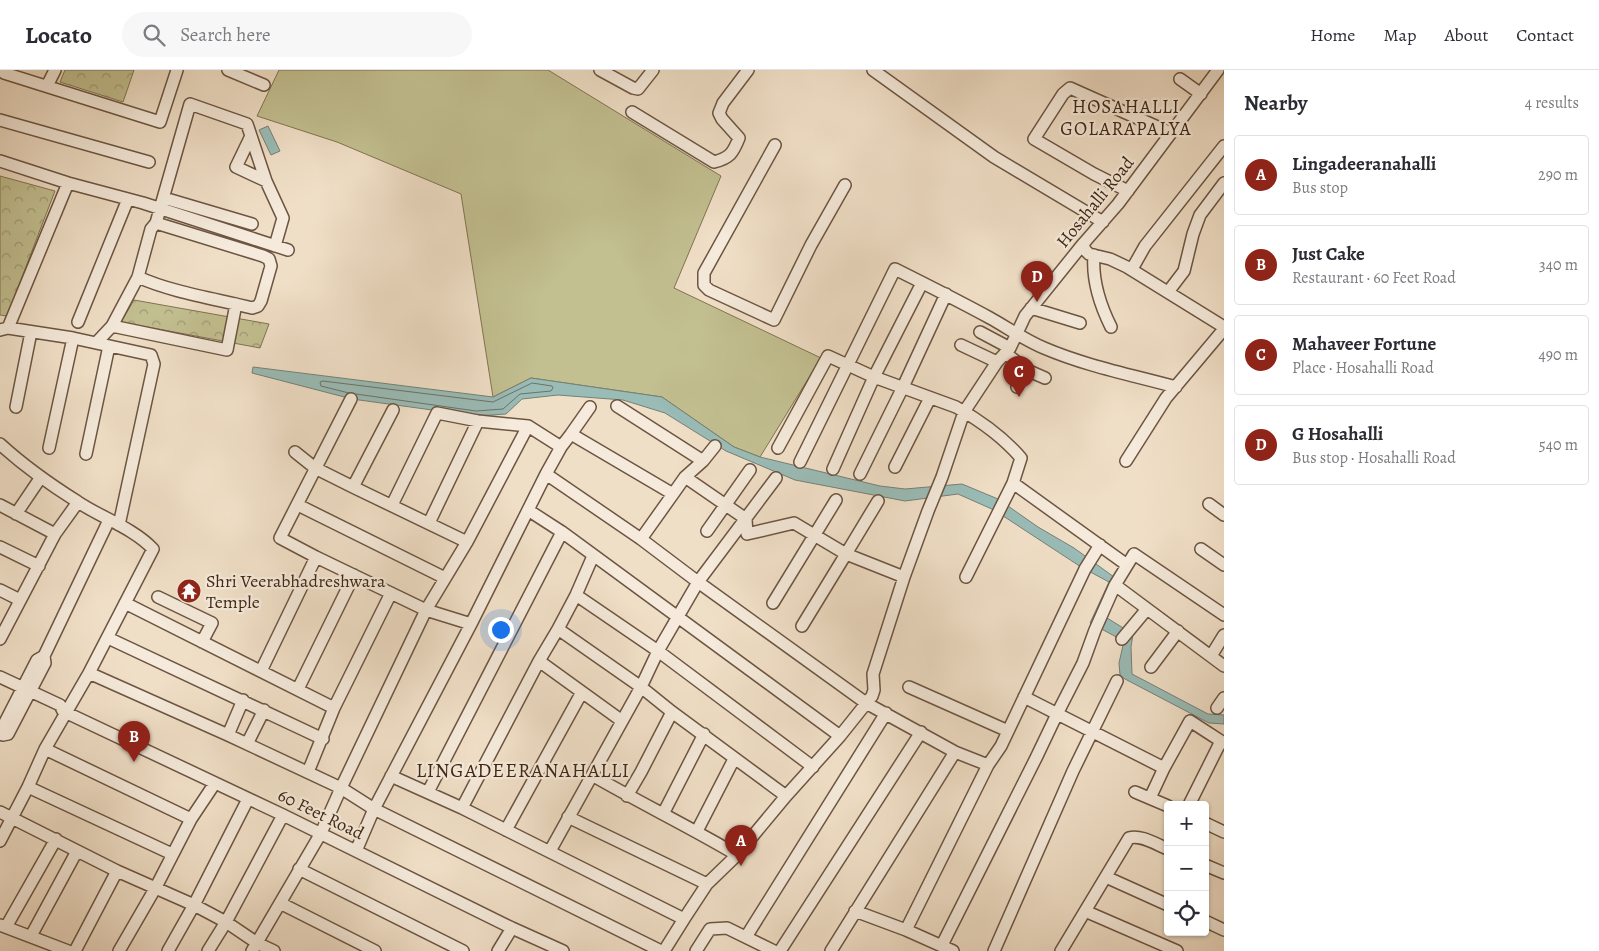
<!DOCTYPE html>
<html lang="en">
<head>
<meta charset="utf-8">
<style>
	:root { --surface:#fff; --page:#f7f7f7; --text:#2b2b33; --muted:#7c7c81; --line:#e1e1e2; --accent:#8f2418 }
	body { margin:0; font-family:Alegreya,serif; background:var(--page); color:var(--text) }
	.controls { position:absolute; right:15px; bottom:15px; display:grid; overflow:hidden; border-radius:5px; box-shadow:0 1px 4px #0004 }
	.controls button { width:45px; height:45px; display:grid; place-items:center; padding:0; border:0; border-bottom:1px solid var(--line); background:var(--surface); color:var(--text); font:25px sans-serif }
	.you { position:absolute; left:500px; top:559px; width:18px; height:18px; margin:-12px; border:4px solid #fff; border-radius:50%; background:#1a73e8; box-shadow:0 0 0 8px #1a73e833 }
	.badge { display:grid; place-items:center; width:32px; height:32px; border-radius:50%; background:var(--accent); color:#fff; font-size:16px; font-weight:700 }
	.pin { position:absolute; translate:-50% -41px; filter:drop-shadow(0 1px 2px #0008) }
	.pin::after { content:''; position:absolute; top:26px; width:18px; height:15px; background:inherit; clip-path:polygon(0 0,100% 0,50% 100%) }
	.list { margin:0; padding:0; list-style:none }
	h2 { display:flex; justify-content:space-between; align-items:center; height:65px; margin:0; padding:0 20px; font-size:21px }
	h2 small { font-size:16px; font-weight:400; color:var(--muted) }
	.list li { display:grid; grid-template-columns:32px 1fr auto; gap:15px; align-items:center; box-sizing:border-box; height:80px; margin:0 10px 10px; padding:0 10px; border:1px solid var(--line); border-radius:5px }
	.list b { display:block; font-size:19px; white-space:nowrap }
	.list p { margin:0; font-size:16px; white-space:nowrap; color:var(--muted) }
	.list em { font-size:16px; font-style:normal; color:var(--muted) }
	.icon { flex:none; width:28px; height:28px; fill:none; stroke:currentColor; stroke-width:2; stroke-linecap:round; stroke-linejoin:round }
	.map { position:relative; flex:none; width:1224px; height:881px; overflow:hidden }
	header { display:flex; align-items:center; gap:30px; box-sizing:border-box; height:70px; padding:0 25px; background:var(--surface); border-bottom:1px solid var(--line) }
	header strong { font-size:24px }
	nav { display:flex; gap:28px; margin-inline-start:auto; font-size:18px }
	.search { width:350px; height:45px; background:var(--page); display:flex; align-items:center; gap:12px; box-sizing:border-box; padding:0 18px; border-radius:28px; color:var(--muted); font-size:19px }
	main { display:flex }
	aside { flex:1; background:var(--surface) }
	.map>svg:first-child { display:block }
	.grass { fill:#c2bf90; stroke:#817352 }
	.forest { fill:url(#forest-crowns); stroke:#817352 }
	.water { fill:#9abcb7; stroke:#768076 }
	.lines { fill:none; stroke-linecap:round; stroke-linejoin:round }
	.shore { stroke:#6d7266; stroke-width:1 }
	.minor-casing { stroke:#6c5542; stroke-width:14 }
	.minor { stroke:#f5eadb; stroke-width:11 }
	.labels { text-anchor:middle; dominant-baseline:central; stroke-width:4.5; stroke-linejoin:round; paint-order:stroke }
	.street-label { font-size:18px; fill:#402715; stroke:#f5eadb }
	.poi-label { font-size:18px; fill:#402715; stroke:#f5eadb; text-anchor:start }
	.neighbourhood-label { font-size:19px; letter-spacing:1px; fill:#402715; stroke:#f5eadb }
	.quarter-label { font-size:20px; letter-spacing:1px; fill:#402715; stroke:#f5eadb }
</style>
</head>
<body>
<header>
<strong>Locato</strong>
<div class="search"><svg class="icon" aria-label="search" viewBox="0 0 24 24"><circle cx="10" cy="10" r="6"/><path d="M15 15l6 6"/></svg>Search here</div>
<nav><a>Home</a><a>Map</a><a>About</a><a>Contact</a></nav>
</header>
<main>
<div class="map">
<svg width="1224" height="881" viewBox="0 0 1224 881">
	<defs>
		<pattern id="forest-crowns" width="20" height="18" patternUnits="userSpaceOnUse" patternTransform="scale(1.25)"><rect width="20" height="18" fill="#c2bf90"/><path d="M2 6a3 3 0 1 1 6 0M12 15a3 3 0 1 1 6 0" fill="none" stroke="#9f9b74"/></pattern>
	</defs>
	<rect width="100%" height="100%" fill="#f0dfc7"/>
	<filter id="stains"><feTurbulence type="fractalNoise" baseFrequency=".004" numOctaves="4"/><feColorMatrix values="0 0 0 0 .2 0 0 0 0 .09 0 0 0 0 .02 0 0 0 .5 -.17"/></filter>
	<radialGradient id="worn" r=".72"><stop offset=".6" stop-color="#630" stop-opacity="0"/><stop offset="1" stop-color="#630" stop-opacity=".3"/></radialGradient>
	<path class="grass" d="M 279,0 L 548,0 L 721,106 L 674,218 L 821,288 L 760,387 L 734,377 L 662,327 L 531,308 L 493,327 L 461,124 L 337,72 L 257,46 Z"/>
	<path class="forest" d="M 65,0 L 134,0 L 123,32 L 60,12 Z
		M 0,106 L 55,121 L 7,246 L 0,245 Z
		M 134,230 L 269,254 L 260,278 L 121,252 Z"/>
	<path class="water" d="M 268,56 L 280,81 L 271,85 L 259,60 Z
		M 253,297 L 493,327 L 531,308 L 662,327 L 734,377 L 760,387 L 880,416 L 905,419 L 962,414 L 998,429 L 1038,457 L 1074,478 L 1114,507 L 1099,543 L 1133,564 L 1131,577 L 1132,604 L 1208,644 L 1224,645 L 1224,654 L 1209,653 L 1125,609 L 1120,605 L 1119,593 L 1124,571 L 1090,553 L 1109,512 L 1081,497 L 994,440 L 958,424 L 905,431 L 795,410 L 726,381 L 665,343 L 623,330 L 558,325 L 522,329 L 506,344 L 476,346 L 352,329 L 252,303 Z"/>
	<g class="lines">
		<path class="shore" d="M 349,323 L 321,316 L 320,312 L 323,311 L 493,332 L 532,313 L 552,316 L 553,318 L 551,321 L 520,324 L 503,339 L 476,341 L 356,324"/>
		<defs>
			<path id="minor" d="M 228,0 L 264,15
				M 600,0 L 633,18 L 638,19 L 653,0
				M 873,0 L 994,87 L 1103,152
				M 4,3 L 160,52 L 177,0
				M 1180,9 L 1201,24
				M 47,16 L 55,0
				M 632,42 L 714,92 C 730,88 733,83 739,68 L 722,49 L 719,43 L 723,33 L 748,0
				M 0,50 L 149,92
				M 250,68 L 236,97 L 266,111
				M 775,75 L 704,203 L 704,215 L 709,220 L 774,250 L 811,175 L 845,115
				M 0,91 L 68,113 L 143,133 L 288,180
				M 1128,121 L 1094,104 L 1034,69 L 1063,24 L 1070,18 L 1171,63
				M 164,128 L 252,154
				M 156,153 L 151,159 L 138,207 C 171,222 216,229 252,238 L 258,236 L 261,231 L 271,196 L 269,189 L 263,186 L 156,153 L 190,34 L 247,54 L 266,111 L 283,148 L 275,176
				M 1083,174 L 1085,180 L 1089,184 L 1110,189 L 1127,197 L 1224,257
				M 1094,185 C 1092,210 1100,235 1111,257
				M 1132,199 L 1145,176 L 1224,76
				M 1168,222 L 1184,201 L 1193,164 L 1200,145 L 1224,113
				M 1031,238 L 1080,253
				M 78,252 L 128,129
				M 112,256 L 138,207
				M 8,258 L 68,113
				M 0,260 L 8,258 L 73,268 L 151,285 L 154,294 L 119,455
				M 980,262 L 1010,278
				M 96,273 L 112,256 L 227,280 L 236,234
				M 961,275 L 997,292
				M 1005,283 L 1029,301 L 1045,308
				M 1017,317 L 1026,299
				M 351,329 L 280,468 L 316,487 L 426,540 L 471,554 L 546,404 L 561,377 L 571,364 L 673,424 L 641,469
				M 617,336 L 703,391
				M 16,337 L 31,262
				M 571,364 L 590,337
				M 0,374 C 24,396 51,415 78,432 C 102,448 133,458 153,479 L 89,603 L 45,679 L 28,717 L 0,771
				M 49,378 L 73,268
				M 778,378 L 828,286 L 874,307 L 956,337 C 979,350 1003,367 1021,388 L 1013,413 L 966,507
				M 295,382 L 315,398 L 353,417 L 467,472
				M 86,384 L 109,276
				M 1126,391 L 1166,328 L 1224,259
				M 800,392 L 895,199 C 927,215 959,231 990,248 C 1008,258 1025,270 1044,278 C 1086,296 1132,305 1176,317
				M 895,397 L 930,328
				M 833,399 L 874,307 L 922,213
				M 546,404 L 641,469 L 698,512 L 866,633 L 955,682 L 988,695
				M 860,404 L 903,317 L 946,224
				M 685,407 L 746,449 L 747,464 L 794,453 L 846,484 L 878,431
				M 1013,413 L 1127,495
				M 353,417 L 393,340
				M 673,424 L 685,407 L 703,391 L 715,376
				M 1209,434 L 1224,445
				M 0,435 L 55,464
				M 298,435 L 445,508
				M 392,435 L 437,343 L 478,351 L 528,356 L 561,377
				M 528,440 L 562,462 L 840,666
				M 16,444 L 41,407
				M 429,453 L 478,351
				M 707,461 L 750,400
				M 0,477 L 39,496
				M 1201,479 L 1224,495
				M 0,520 L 20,530
				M 576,525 L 658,581 L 813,697
				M 158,527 L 212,553 L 202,572
				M 125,533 L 334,638
				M 773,533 L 836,430
				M 1224,545 L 1134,484 L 1115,515 L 1224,596
				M 802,556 L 846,484 L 904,507
				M 558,559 L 641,617 L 672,642 L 786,726
				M 108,568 L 323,669
				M 0,569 L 55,464 L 78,432
				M 1122,569 L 1147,539
				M 44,586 L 45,593 L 8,664 L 3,665 L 1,660 L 37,590 L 44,586 L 109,450
				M 1211,586 L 1224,565
				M 539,591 L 622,651
				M 1151,597 L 1178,561
				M 261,601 L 316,487
				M 89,603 L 228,665 L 341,718 L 374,739 L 661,881
				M 0,607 L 60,635 L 63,641 L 67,643 L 283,745 L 512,858 L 563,881
				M 909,617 L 1008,661
				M 298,619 L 354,505
				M 1024,627 L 1164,698
				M 1217,638 L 1224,628
				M 228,665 L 243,630
				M 247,674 L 264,640
				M 45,679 L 191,749
				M 308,702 L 334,638 L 391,523
				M 592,705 C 640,733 690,757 737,785
				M 391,706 L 462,738 L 684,849
				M 28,717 L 172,784
				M 428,722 L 562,462
				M 1135,722 L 1168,736
				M 627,726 L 641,702 L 672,642
				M 1150,728 L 1164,698 L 1190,651 L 1224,673
				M 1189,735 L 1221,671
				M 462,738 L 539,591 L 558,559 L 576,525 L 593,486
				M 0,742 L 117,801 L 194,835 L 226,852 L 257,873 L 274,881
				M 663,744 L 704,664
				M 568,747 L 707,814
				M 1205,753 L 1224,762
				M 506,760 L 582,622
				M 697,761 L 734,689
				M 356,781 L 374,739 L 471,554
				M 550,781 L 641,617 L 658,581 L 698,512 L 776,408
				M 1205,795 L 1224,803
				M 299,799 L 463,881
				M 1106,807 L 1168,835
				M 280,833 L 375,881
				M 855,841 L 906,860 L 953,881
				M 1085,841 L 1177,881
				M 1205,851 L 1224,860
				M 0,855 L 68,881
				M 6,857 L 56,769
				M 906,860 L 988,695 L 1001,676 L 1085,499 L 1100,475
				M 31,866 L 77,781
				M 746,867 L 886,643
				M 942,875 L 1036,688 L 1057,644 L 1083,593 L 1095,560 L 1115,515
				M 75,881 L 117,801
				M 119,881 L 156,817 L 191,749 L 215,713
				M 168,881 L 194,835 L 248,729
				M 208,881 L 226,852 L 283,745
				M 252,881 L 321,763 L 341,718 L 426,540 L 467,472 L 528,356
				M 498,881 L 512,858
				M 664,881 L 684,849 L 707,814 L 737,785 L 786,726 L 840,666 L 872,626 L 874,620 L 873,604 L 904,507 L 928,441 L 942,407 L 964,342 L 997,292 L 1010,278 L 1025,246 L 1083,174 L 1118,134 L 1218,0
				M 696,881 L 710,859 L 727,858 L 774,881
				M 780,881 L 921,662
				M 831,881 L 955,682
				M 994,881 L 1073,701 L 1117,611
				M 1061,881 L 1129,768 C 1141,764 1157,775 1168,779"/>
		</defs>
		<use href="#minor" class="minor-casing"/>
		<use href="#minor" class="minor"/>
	</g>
	<defs>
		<symbol id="temple-disc" viewBox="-11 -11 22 22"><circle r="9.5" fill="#8f2418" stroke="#f5eadb"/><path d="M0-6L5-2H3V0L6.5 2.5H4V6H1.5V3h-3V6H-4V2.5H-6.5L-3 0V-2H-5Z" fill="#fff"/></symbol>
	</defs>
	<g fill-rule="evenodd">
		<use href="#temple-disc" x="175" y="507" width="28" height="28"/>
	</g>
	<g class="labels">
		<g class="street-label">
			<text transform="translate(1095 132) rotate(-51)">Hosahalli Road</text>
			<text transform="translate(321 744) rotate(26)">60 Feet Road</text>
		</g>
		<g class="poi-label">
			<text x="206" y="511">Shri Veerabhadreshwara<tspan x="206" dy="21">Temple</tspan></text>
		</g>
		<g class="neighbourhood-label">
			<text x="1126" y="37">HOSAHALLI<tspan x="1126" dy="22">GOLARAPALYA</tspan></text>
		</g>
		<g class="quarter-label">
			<text x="523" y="700">LINGADEERANAHALLI</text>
		</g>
	</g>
	<rect width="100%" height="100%" filter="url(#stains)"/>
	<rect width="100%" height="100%" fill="url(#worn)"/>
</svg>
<div class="controls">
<button>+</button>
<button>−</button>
<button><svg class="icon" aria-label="locate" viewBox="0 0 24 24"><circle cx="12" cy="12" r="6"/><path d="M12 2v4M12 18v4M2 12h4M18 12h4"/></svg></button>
</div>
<div class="you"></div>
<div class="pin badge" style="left:741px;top:796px">A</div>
<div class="pin badge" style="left:134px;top:692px">B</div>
<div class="pin badge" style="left:1019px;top:327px">C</div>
<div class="pin badge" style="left:1037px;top:232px">D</div>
</div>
<aside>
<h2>Nearby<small>4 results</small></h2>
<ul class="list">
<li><span class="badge">A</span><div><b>Lingadeeranahalli</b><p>Bus stop</p></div><em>290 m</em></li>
<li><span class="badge">B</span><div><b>Just Cake</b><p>Restaurant · 60 Feet Road</p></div><em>340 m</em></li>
<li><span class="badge">C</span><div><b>Mahaveer Fortune</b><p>Place · Hosahalli Road</p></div><em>490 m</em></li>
<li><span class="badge">D</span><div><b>G Hosahalli</b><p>Bus stop · Hosahalli Road</p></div><em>540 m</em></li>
</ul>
</aside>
</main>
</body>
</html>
